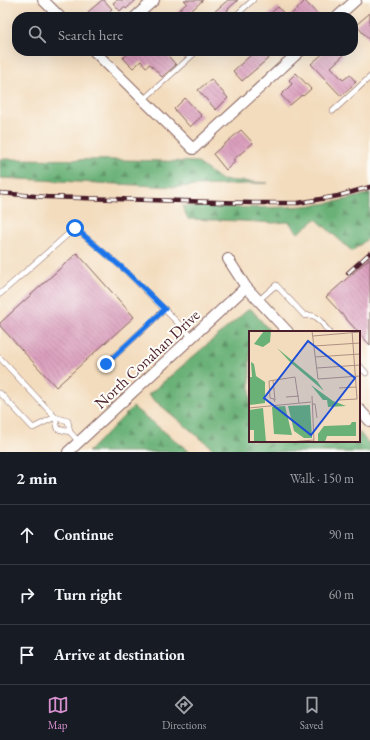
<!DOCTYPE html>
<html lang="en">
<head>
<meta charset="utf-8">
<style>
	:root { --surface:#171b24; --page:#242831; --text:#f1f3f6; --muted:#9ea1a6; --line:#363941; --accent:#d690ce }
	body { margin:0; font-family:"EB Garamond",serif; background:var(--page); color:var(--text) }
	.stop { position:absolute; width:12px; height:12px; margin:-9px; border:3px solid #1a73e8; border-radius:50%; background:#fff }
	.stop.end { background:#1a73e8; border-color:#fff; box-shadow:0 1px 4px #0008 }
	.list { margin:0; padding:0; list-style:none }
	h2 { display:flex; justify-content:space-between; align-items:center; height:52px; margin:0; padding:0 16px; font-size:17px }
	h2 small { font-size:13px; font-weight:400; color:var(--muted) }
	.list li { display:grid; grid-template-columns:26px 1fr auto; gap:12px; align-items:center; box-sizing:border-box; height:60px; padding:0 16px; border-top:1px solid var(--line) }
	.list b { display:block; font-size:15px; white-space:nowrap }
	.list em { font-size:13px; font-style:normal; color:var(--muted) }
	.icon { flex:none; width:22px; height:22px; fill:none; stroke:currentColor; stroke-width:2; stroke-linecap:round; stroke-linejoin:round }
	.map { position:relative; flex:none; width:370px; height:452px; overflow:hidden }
	.search { position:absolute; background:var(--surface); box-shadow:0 4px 16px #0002; left:12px; right:12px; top:12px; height:44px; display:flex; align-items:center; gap:10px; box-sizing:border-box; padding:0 14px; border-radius:16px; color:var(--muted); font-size:15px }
	.sheet { height:232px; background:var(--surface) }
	nav { display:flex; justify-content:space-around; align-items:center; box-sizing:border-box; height:56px; border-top:1px solid var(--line); background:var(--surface); font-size:11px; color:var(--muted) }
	nav a { display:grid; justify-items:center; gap:2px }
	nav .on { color:var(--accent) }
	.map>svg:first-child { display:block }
	.forest { fill:url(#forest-firs); stroke:#5a6851 }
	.building { fill:url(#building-back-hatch) }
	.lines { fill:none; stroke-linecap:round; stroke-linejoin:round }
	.service-casing { stroke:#85615e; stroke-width:6 }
	.minor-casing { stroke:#85615e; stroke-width:12 }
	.service { stroke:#fff; stroke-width:5 }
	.minor { stroke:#fff; stroke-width:10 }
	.rail-casing { stroke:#4a1f2b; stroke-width:4.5 }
	.rail { stroke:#fdfcf7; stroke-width:3; stroke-dasharray:9; stroke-linecap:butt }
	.route { stroke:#1a73e8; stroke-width:5 }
	.labels { text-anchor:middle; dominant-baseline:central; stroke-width:4; stroke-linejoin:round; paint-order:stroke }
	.street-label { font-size:16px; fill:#4a1f2b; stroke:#fdfcf7 }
	.inset-road { fill:none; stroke:#af9083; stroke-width:1 }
	.view { fill:#1d4ed8; fill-opacity:0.15; stroke:#1d4ed8; stroke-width:2 }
	.inset-edge { fill:none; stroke:#4a1f2b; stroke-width:2 }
</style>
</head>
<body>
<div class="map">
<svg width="370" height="452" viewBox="0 0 370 452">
	<defs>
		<pattern id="forest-firs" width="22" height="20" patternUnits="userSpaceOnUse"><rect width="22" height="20" fill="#69b177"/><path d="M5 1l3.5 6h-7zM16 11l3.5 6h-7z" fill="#588f62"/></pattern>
		<pattern id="building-back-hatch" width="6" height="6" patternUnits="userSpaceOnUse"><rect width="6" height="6" fill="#da9fbd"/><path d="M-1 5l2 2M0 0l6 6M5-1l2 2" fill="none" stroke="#b3819a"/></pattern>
	</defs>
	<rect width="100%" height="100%" fill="#fdfcf7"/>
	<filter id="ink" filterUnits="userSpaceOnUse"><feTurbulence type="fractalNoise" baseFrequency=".025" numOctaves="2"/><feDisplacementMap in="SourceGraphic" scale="8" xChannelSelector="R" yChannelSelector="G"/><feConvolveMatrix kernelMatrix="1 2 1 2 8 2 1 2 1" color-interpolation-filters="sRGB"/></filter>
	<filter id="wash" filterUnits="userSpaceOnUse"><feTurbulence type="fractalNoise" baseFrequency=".012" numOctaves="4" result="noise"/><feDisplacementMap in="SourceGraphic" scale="16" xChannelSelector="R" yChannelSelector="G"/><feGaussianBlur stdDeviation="0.9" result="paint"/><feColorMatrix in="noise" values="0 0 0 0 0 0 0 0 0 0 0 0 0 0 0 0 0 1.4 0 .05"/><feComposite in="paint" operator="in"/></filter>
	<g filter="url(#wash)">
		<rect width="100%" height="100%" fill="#f3dcbd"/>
		<path class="forest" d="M 0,159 L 125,160 L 197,162 L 221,180 L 268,183 L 175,187 L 0,178 Z
			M 370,193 L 370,237 L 352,251 L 316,219 L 298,233 L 289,222 L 274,223 L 241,221 L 188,219 L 182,206 C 245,207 310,213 370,193 Z
			M 250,308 L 271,332 L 250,332 L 250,441 L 359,441 L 359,432 L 370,445 L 370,452 L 217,452 L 148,395 Z
			M 133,407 L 190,452 L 88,452 Z"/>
		<g id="blocks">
			<path class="building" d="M 102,0 L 104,0 L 112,9 L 103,17 L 93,17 L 88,12 Z
				M 117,0 L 136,0 L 126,9 L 124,7 L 120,11 L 113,3 Z
				M 184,0 L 203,0 L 190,12 L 194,17 L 181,17 L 177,12 L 187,3 Z
				M 228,0 L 238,0 L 227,10 L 231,15 L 230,17 L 217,17 L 213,13 Z
				M 305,1 L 320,17 L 288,17 L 299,7 Z
				M 278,7 L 287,17 L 266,17 Z
				M 370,13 L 370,41 L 356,25 Z
				M 131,51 L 164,51 L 176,65 L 162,77 L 150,64 L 146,67 L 141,61 L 133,68 L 123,58 Z
				M 248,51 L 277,51 L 242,81 L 233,71 L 251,55 Z
				M 326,51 L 339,51 L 343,56 L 331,67 L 343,80 L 350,75 L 356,82 L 341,96 L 311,64 Z
				M 296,73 L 311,89 L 303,96 L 302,95 L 290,105 L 281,95 L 292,84 L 289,80 Z
				M 211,79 L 228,98 L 216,110 L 198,90 Z
				M 185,98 L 202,116 L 190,127 L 174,109 Z
				M 241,130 L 253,143 L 233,160 L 235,162 L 226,170 L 213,154 Z
				M 77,253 L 134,317 L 56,387 L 0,326 L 0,323 Z
				M 370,258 L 370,345 L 326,297 Z"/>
		</g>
	</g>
	<g filter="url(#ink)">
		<use href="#blocks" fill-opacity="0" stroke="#85615e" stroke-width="1"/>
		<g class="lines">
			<defs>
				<path id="service" d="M 234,17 L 253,0
					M 143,100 L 197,51
					M 333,111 L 370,77
					M 0,294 L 75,228 L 126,271 L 192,337
					M 259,300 L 276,285 L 305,316 C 317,312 322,324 329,332
					M 0,358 L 55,417 L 58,429 L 70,432 L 79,442
					M 106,364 L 165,309
					M 359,365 L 366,373
					M 0,393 L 33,428 L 55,417 L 68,421 L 70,432"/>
				<path id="minor" d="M 43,0 L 60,17
					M 135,17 L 154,0
					M 337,17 L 356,0
					M 94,51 L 193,149 L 300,51
					M 228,259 L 246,287 L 288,332
					M 359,409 L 370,421
					M 68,452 L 246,287"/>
			</defs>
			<use href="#service" class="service-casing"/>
			<use href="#minor" class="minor-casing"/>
			<use href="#service" class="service"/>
			<use href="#minor" class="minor"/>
			<defs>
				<path id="rail" d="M 0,193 L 46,197 L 252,203 L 298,203 L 338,196 L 370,187
					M 348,273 L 370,253"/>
			</defs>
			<use href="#rail" class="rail-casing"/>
			<use href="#rail" class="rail"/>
		</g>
	</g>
	<g class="lines" filter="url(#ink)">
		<path class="route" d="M 75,228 L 126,271 L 165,309 L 106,364"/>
	</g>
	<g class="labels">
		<g class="street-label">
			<text transform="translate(147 359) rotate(-43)">North Conahan Drive</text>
		</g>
	</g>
	<g transform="translate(249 331)">
		<rect width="111" height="111" fill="#f3dcbd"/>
		<path d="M 15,0 L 22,0 L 21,11 L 14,16 L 5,13 ZM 28,17 L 68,50 L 75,60 L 42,32 ZM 2,31 L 5,33 L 7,45 L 16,51 L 16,72 L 0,74 L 0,46 L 3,46 ZM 62,54 L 84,70 L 97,75 L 79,76 L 78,69 L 74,69 ZM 61,74 L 63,107 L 55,107 L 45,100 L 39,75 ZM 36,75 L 43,104 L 25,103 L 23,76 ZM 14,77 L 17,111 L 1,111 L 5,110 L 5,99 L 0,99 L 0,79 ZM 103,91 L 107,91 L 107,105 L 78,105 L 76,111 L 69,111 L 69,103 L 75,95 L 101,94 Z" fill="#69b177"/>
		<path class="inset-road" d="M 63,0 L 69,48 L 111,45M 64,5 L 111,1M 65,15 L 111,12M 66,26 L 111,23M 68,37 L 111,34M 24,49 L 26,69M 90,57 L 107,56M 63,65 L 65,111M 37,66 L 50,65M 90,69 L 108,68 L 103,0M 26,71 L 25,68 L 21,67 L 20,50 L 46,46 L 50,72M 63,73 L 66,73 L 68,87M 0,77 L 62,71M 40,111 L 65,109"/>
		<path class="view" d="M 59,10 L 106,47 L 62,104 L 15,67 Z"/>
		<rect width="111" height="111" class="inset-edge"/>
	</g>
</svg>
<div class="stop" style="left:75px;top:228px"></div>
<div class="stop end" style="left:106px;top:364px"></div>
<div class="search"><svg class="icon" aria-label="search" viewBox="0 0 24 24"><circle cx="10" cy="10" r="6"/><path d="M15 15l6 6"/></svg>Search here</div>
</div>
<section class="sheet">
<h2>2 min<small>Walk · 150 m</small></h2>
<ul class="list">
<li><svg class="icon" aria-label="ahead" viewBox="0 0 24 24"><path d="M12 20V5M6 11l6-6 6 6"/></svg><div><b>Continue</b></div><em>90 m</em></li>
<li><svg class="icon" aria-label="right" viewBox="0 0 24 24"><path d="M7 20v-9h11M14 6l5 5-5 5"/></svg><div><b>Turn right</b></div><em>60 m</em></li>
<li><svg class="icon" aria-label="arrive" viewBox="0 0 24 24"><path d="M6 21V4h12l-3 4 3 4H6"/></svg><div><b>Arrive at destination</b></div></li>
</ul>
</section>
<nav>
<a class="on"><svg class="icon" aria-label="map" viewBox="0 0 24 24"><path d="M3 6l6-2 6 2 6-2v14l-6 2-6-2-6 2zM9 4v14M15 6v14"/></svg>Map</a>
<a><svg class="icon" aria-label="directions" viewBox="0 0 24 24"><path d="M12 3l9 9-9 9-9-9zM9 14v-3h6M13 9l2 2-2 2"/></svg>Directions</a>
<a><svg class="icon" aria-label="saved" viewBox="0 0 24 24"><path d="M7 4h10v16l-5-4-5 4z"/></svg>Saved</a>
</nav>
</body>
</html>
